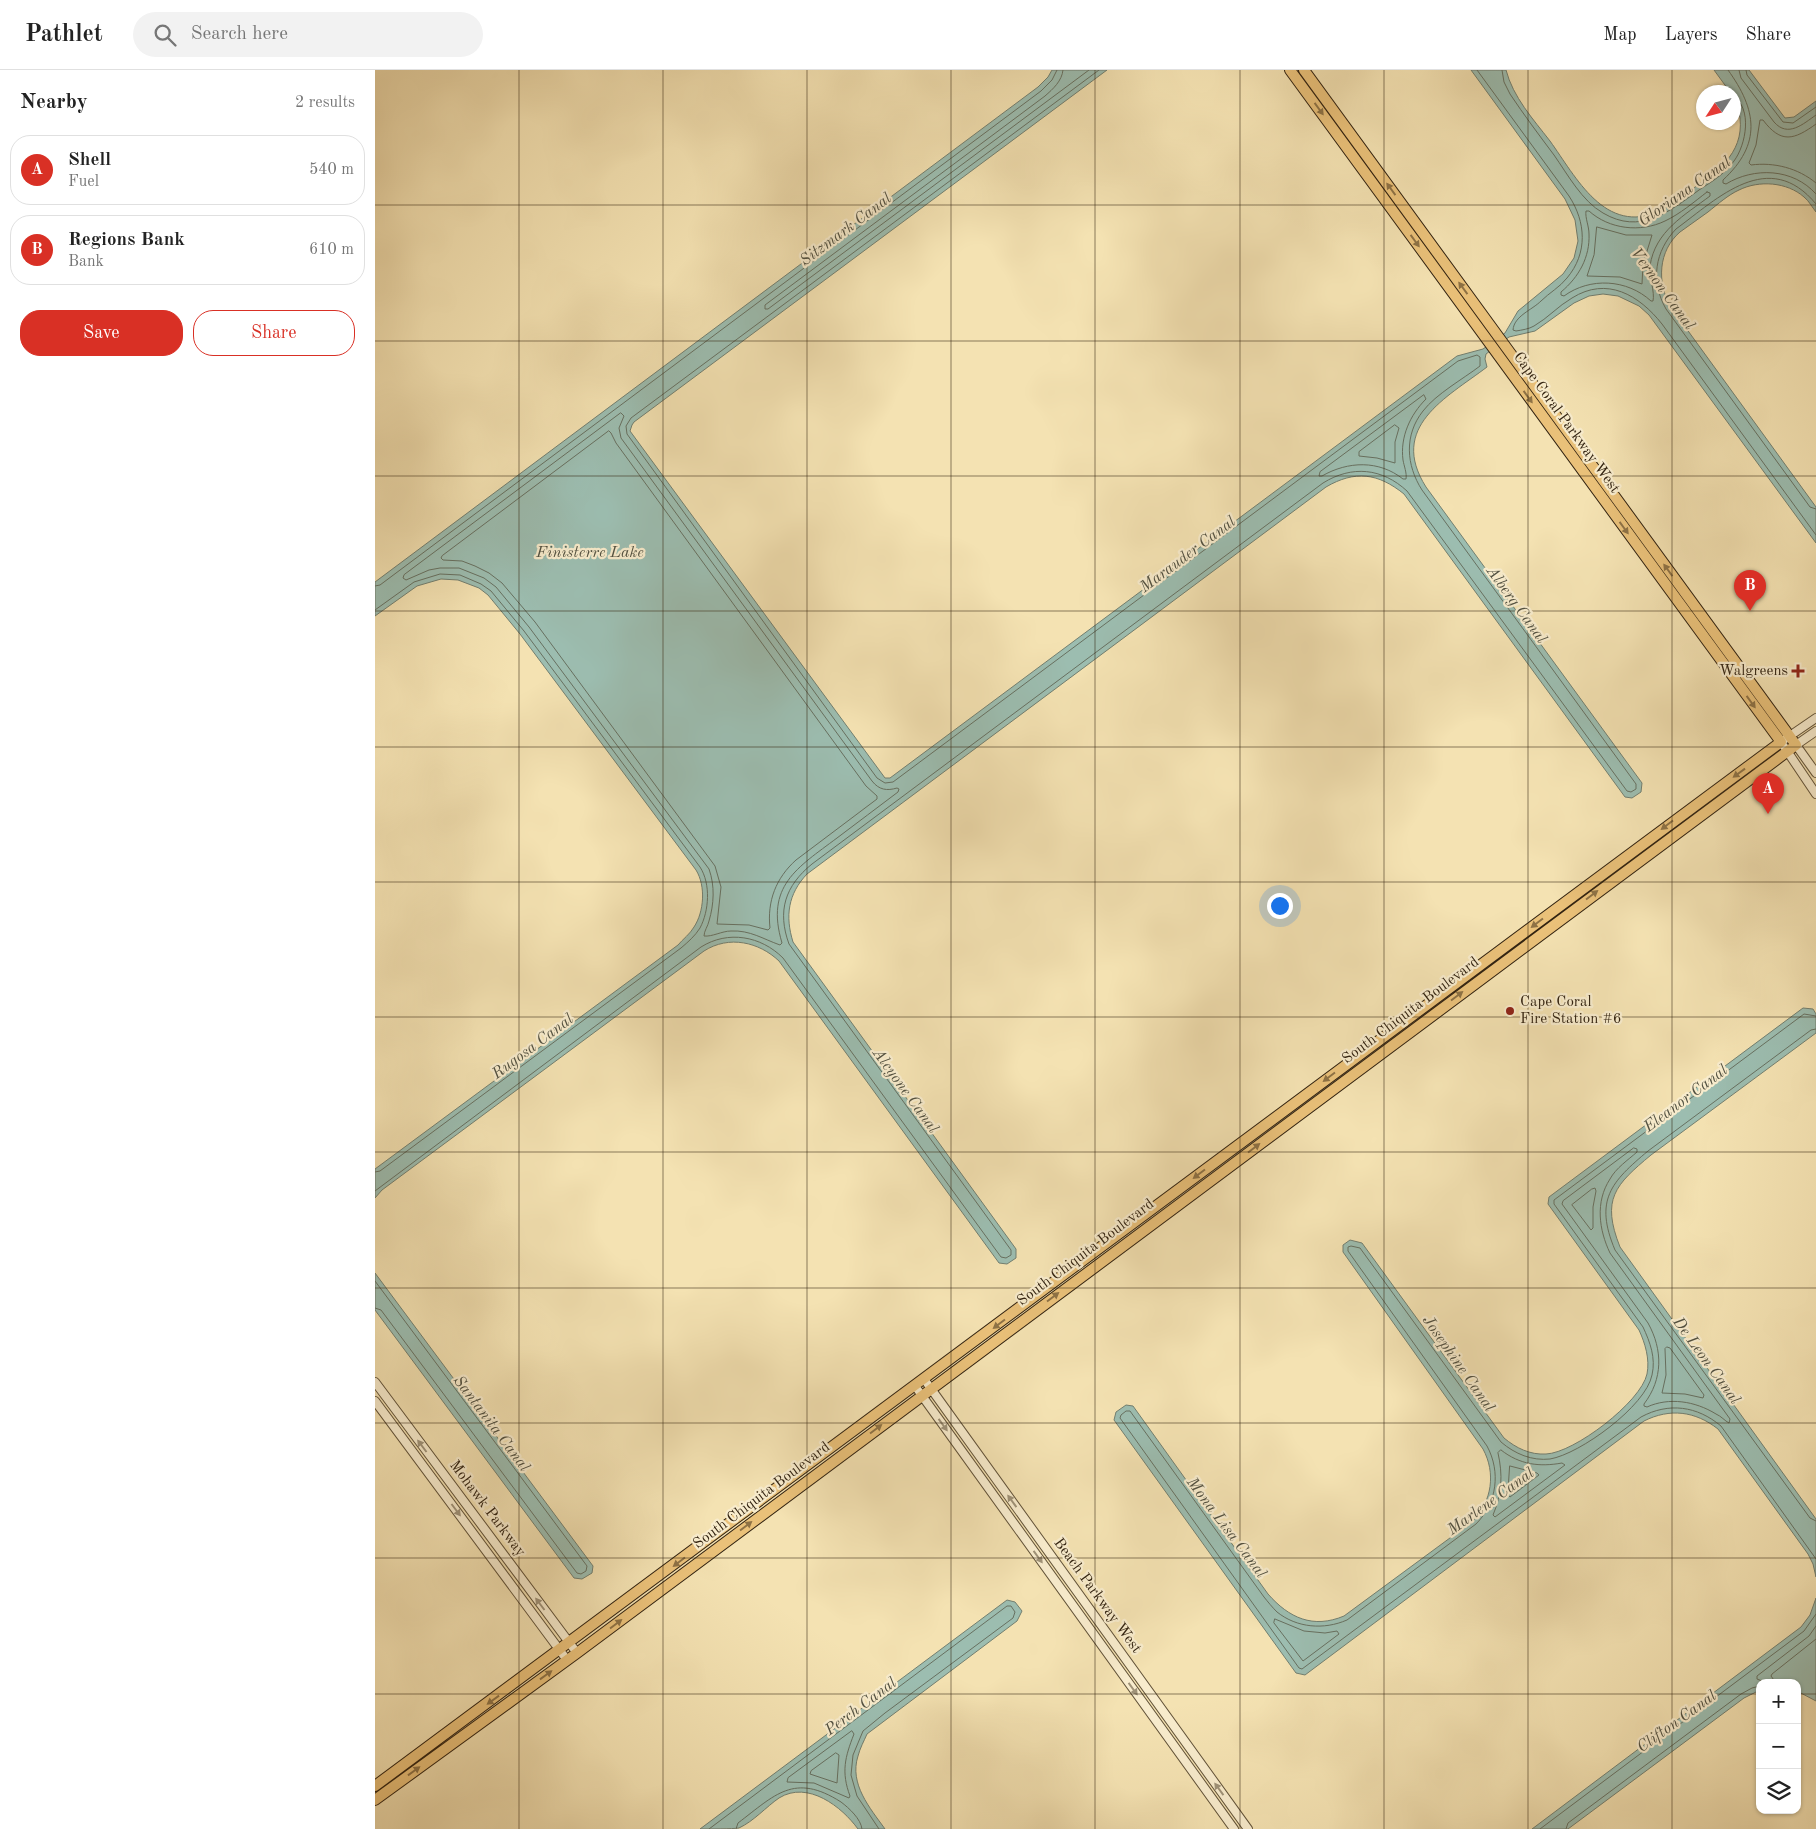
<!DOCTYPE html>
<html lang="en">
<head>
<meta charset="utf-8">
<style>
	:root { --surface:#fff; --page:#f2f2f2; --text:#222; --muted:#767676; --line:#e0e0e0; --accent:#d93025 }
	body { margin:0; font-family:"Old Standard TT",serif; background:var(--page); color:var(--text) }
	.controls { position:absolute; right:15px; bottom:15px; display:grid; overflow:hidden; border-radius:10px; box-shadow:0 1px 4px #0004 }
	.controls button { width:45px; height:45px; display:grid; place-items:center; padding:0; border:0; border-bottom:1px solid var(--line); background:var(--surface); color:var(--text); font:25px sans-serif }
	.compass { position:absolute; left:1321px; top:15px; width:45px; height:45px; border-radius:50%; background:var(--surface); box-shadow:0 1px 4px #0004; rotate:234deg }
	.you { position:absolute; left:904px; top:835px; width:18px; height:18px; margin:-12px; border:4px solid #fff; border-radius:50%; background:#1a73e8; box-shadow:0 0 0 8px #1a73e833 }
	.badge { display:grid; place-items:center; width:32px; height:32px; border-radius:50%; background:var(--accent); color:#fff; font-size:16px; font-weight:700 }
	.pin { position:absolute; translate:-50% -41px; filter:drop-shadow(0 1px 2px #0008) }
	.pin::after { content:''; position:absolute; top:26px; width:18px; height:15px; background:inherit; clip-path:polygon(0 0,100% 0,50% 100%) }
	.list { margin:0; padding:0; list-style:none }
	h2 { display:flex; justify-content:space-between; align-items:center; height:65px; margin:0; padding:0 20px; font-size:21px }
	h2 small { font-size:16px; font-weight:400; color:var(--muted) }
	.list li { display:grid; grid-template-columns:32px 1fr auto; gap:15px; align-items:center; box-sizing:border-box; height:70px; margin:0 10px 10px; padding:0 10px; border:1px solid var(--line); border-radius:20px }
	.list b { display:block; font-size:19px; white-space:nowrap }
	.list p { margin:0; font-size:16px; white-space:nowrap; color:var(--muted) }
	.list em { font-size:16px; font-style:normal; color:var(--muted) }
	.actions { display:flex; gap:10px; padding:15px 20px }
	.actions a { flex:1; padding:11px 0; border:1px solid var(--accent); border-radius:20px; text-align:center; font-size:18px; color:var(--accent) }
	.actions .main { background:var(--accent); color:#fff }
	.icon { flex:none; width:28px; height:28px; fill:none; stroke:currentColor; stroke-width:2; stroke-linecap:round; stroke-linejoin:round }
	.map { position:relative; flex:none; width:1441px; height:1759px; overflow:hidden }
	header { display:flex; align-items:center; gap:30px; box-sizing:border-box; height:70px; padding:0 25px; background:var(--surface); border-bottom:1px solid var(--line) }
	header strong { font-size:24px }
	nav { display:flex; gap:28px; margin-inline-start:auto; font-size:18px }
	.search { width:350px; height:45px; background:var(--page); display:flex; align-items:center; gap:12px; box-sizing:border-box; padding:0 18px; border-radius:28px; color:var(--muted); font-size:19px }
	main { display:flex }
	aside { flex:1; background:var(--surface) }
	.map>svg:first-child { display:block }
	.water { fill:#9cbdb0; stroke:#727f70 }
	.lines { fill:none; stroke-linecap:round; stroke-linejoin:round }
	.shore { stroke:#677060; stroke-width:1 }
	.minor-casing { stroke:#625339; stroke-width:10 }
	.major-casing { stroke:#322311; stroke-width:12 }
	.minor { stroke:#f8eccd; stroke-width:8 }
	.major { stroke:#eac179; stroke-width:10 }
	.oneway { fill:#8e7245 }
	.oneway2 { fill:#9f9278 }
	.grid { fill:none; stroke:#322311; stroke-width:1; stroke-opacity:0.55 }
	.poi-dot { fill:#8f2418; stroke:#f8eccd; stroke-width:2 }
	.labels { text-anchor:middle; dominant-baseline:central; stroke-width:4.5; stroke-linejoin:round; paint-order:stroke }
	.street-label { font-size:15px; fill:#322311; stroke:#f8eccd }
	.poi-label { font-size:15px; fill:#322311; stroke:#f8eccd; text-anchor:end }
	.water-label { font-size:16px; font-style:italic; fill:#525141; stroke:#f8eccd }
</style>
</head>
<body>
<header>
<strong>Pathlet</strong>
<div class="search"><svg class="icon" aria-label="search" viewBox="0 0 24 24"><circle cx="10" cy="10" r="6"/><path d="M15 15l6 6"/></svg>Search here</div>
<nav><a>Map</a><a>Layers</a><a>Share</a></nav>
</header>
<main>
<aside>
<h2>Nearby<small>2 results</small></h2>
<ul class="list">
<li><span class="badge">A</span><div><b>Shell</b><p>Fuel</p></div><em>540 m</em></li>
<li><span class="badge">B</span><div><b>Regions Bank</b><p>Bank</p></div><em>610 m</em></li>
</ul>
<div class="actions"><a class="main">Save</a><a>Share</a></div>
</aside>
<div class="map">
<svg width="1441" height="1759" viewBox="0 0 1441 1759">
	<rect width="100%" height="100%" fill="#f4e2b2"/>
	<filter id="stains"><feTurbulence type="fractalNoise" baseFrequency=".004" numOctaves="4"/><feColorMatrix values="0 0 0 0 .2 0 0 0 0 .09 0 0 0 0 .02 0 0 0 .5 -.17"/></filter>
	<radialGradient id="worn" r=".72"><stop offset=".6" stop-color="#630" stop-opacity="0"/><stop offset="1" stop-color="#630" stop-opacity=".3"/></radialGradient>
	<path class="water" d="M 677,0 L 732,0 L 259,352 L 257,355 L 255,361 L 510,708 L 515,708 L 1082,286 L 1108,279 L 1130,263 L 1143,241 L 1188,204 L 1199,188 L 1203,171 L 1200,150 L 1190,129 L 1096,0 L 1131,0 C 1138,27 1158,49 1175,71 C 1201,107 1230,166 1285,141 C 1295,136 1304,128 1313,122 C 1340,103 1369,85 1365,48 C 1364,39 1359,31 1358,22 L 1355,22 L 1339,0 L 1374,0 L 1410,48 L 1419,47 L 1441,31 L 1441,142 C 1437,137 1434,131 1429,127 C 1412,112 1384,110 1364,120 C 1353,125 1343,134 1333,142 C 1324,149 1314,155 1305,162 C 1283,181 1282,212 1295,236 L 1441,437 L 1441,473 L 1274,245 L 1264,236 L 1243,226 L 1228,224 L 1214,226 L 1199,233 L 1160,261 L 1134,267 L 1111,284 L 1110,289 L 1112,297 C 1071,328 1013,357 1051,417 L 1267,713 L 1266,722 L 1257,728 L 1250,727 L 1029,424 C 1003,403 980,400 951,417 L 432,804 C 413,824 410,846 418,872 L 641,1179 L 641,1188 L 632,1194 L 624,1193 L 404,891 C 384,872 354,865 329,881 L 7,1120 L 0,1128 L 0,1099 L 303,875 C 308,869 315,864 319,857 C 329,842 331,816 321,800 L 145,564 L 113,525 L 104,518 L 83,510 L 66,509 L 42,516 L 0,546 L 0,512 L 663,17 L 673,7 Z
		M 1428,938 L 1438,939 L 1441,944 L 1441,963 L 1276,1085 C 1240,1115 1226,1129 1245,1177 L 1441,1449 L 1441,1507 L 1438,1494 L 1433,1484 L 1343,1359 C 1320,1341 1295,1338 1269,1351 L 930,1605 L 921,1603 L 739,1350 L 741,1342 L 751,1335 L 758,1336 L 893,1524 C 914,1548 938,1559 969,1546 L 1098,1451 C 1117,1431 1121,1403 1108,1379 L 968,1182 L 968,1175 L 975,1170 L 987,1173 L 1129,1368 C 1141,1378 1155,1385 1171,1384 C 1199,1383 1266,1332 1272,1304 C 1275,1289 1270,1273 1264,1260 L 1173,1134 L 1174,1127 Z
		M 0,1203 L 218,1496 L 217,1503 L 207,1509 L 199,1508 L 0,1240 Z
		M 1441,1528 L 1441,1631 L 1422,1621 L 1422,1613 L 1385,1613 L 1385,1620 L 1369,1628 L 1193,1759 L 1157,1759 L 1426,1557 L 1435,1545 Z
		M 632,1530 L 640,1532 L 647,1541 L 642,1551 L 492,1664 C 489,1671 485,1678 483,1686 C 474,1714 495,1738 510,1759 L 483,1759 C 467,1737 433,1710 404,1728 C 391,1737 379,1751 364,1758 C 357,1759 335,1759 325,1759 Z"/>
	<g class="lines">
		<path class="shore" d="M 688,0 C 687,11 678,19 670,26 L 390,235 L 390,239 L 393,239 L 714,0
			M 1102,0 L 1194,126 C 1211,152 1213,183 1192,208 C 1185,217 1174,223 1166,231 C 1157,240 1139,246 1138,260 L 1141,261 C 1147,260 1154,259 1159,256 C 1173,248 1183,236 1197,228 C 1232,206 1264,225 1287,254 L 1441,465
			M 1127,0 L 1129,12 L 1135,24 C 1149,45 1164,65 1179,85 C 1193,105 1207,131 1228,143 C 1265,165 1294,142 1324,120 C 1336,112 1350,104 1359,91 C 1371,75 1378,38 1358,26
			M 1353,0 C 1382,40 1387,74 1348,110 L 1348,113 L 1351,114 C 1379,97 1418,98 1441,124
			M 1364,0 L 1366,8 L 1399,52 C 1413,68 1428,54 1441,45
			M 1371,0 L 1372,5 L 1408,52 L 1418,53 L 1441,37
			M 1441,54 C 1419,70 1406,74 1388,50 L 1385,50 L 1381,75 L 1374,93 L 1376,95 C 1399,92 1423,98 1441,113
			M 1332,122 L 1335,123 L 1335,126 C 1310,145 1280,161 1275,196 C 1274,207 1280,222 1278,231 L 1276,231 C 1252,209 1215,207 1189,226 L 1186,225 L 1186,222 C 1204,207 1215,187 1214,164 C 1214,156 1210,148 1211,141 L 1214,141 C 1234,159 1265,163 1290,151 C 1305,144 1319,132 1332,122 Z
			M 1441,134 C 1394,77 1343,128 1301,159 C 1280,181 1275,211 1291,239 L 1435,437 L 1441,439
			M 1222,157 L 1251,165 L 1277,165 L 1268,194 L 1267,214 L 1245,207 L 1212,206 L 1219,185 Z
			M 1049,325 L 1051,329 C 1035,345 1025,367 1028,390 C 1029,396 1032,403 1031,409 L 1028,409 C 1004,390 973,391 947,406 L 944,406 L 945,402 Z
			M 246,343 L 249,346 L 244,358 L 246,368 L 497,711 C 504,720 512,721 522,718 L 524,719 L 523,722 C 503,737 482,753 462,768 C 422,798 390,816 407,873 L 405,875 C 388,869 375,860 356,861 C 347,861 337,867 329,866 C 329,861 333,856 334,851 C 339,834 340,816 334,799 L 154,557 L 121,517 L 109,508 L 84,498 L 65,498 L 54,500 L 31,510 L 28,508 L 29,505 Z
			M 1020,355 L 1024,358 L 1020,372 L 1020,393 L 1002,388 L 984,386 L 984,382 Z
			M 234,361 L 236,363 L 241,373 L 491,716 L 502,726 L 502,729 L 421,790 C 401,808 392,831 395,858 L 393,860 L 374,855 L 342,854 L 346,817 L 340,796 L 160,552 L 127,513 L 114,503 L 100,496 L 87,491 L 68,490 L 66,488 L 67,486 Z
			M 0,516 L 5,515 L 666,21 L 677,10 L 682,0
			M 0,540 L 39,512 L 65,504 L 85,505 L 106,514 L 116,521 L 149,561 L 325,797 C 336,814 334,841 325,858 C 320,866 313,872 306,878 L 5,1101 L 0,1102
			M 1441,946 L 1429,944 L 1179,1130 L 1179,1134 L 1268,1257 C 1275,1272 1281,1288 1277,1305 C 1271,1336 1205,1384 1175,1389 C 1157,1391 1140,1384 1126,1372 L 985,1178 L 976,1176 L 973,1177 L 973,1181 L 1112,1376 C 1126,1402 1122,1433 1101,1454 L 972,1550 C 949,1560 922,1558 902,1542 C 897,1537 893,1532 889,1527 L 755,1341 L 751,1341 L 746,1345 L 745,1348 L 924,1598 L 927,1599 L 1266,1347 C 1294,1332 1322,1336 1346,1356 L 1441,1489
			M 1441,959 L 1436,960 L 1273,1081 C 1236,1112 1219,1130 1240,1180 L 1435,1448 L 1441,1451
			M 1259,1078 L 1262,1079 L 1262,1082 C 1253,1090 1241,1098 1235,1109 C 1220,1132 1224,1160 1235,1183 L 1355,1349 L 1354,1353 C 1350,1351 1346,1346 1341,1344 C 1320,1331 1294,1327 1272,1337 L 1269,1336 L 1269,1334 C 1288,1309 1288,1280 1273,1253 L 1187,1134 L 1188,1131 Z
			M 1217,1119 L 1220,1118 L 1221,1121 L 1218,1137 L 1218,1158 L 1216,1160 L 1197,1135 Z
			M 0,1121 L 326,877 C 353,860 386,866 408,888 L 626,1187 L 631,1188 L 636,1185 L 636,1180 L 414,874 C 402,841 410,816 437,794 L 948,413 C 977,395 1007,398 1032,421 L 1252,721 L 1256,722 L 1261,719 L 1261,714 L 1047,420 C 1031,395 1029,365 1048,341 C 1061,324 1088,309 1105,296 L 1105,287 L 1102,285 L 1083,291 L 518,712 L 510,713 L 502,708 L 252,364 L 251,356 L 256,348 L 724,0
			M 0,1211 L 212,1496 L 211,1501 L 206,1504 L 202,1503 L 6,1240 L 0,1238
			M 1292,1277 L 1295,1278 L 1329,1325 L 1328,1328 L 1310,1324 L 1287,1323 L 1291,1305 L 1290,1279 Z
			M 1126,1380 C 1145,1395 1165,1397 1187,1393 L 1190,1395 L 1120,1447 L 1118,1445 C 1127,1424 1128,1405 1123,1383 Z
			M 1135,1396 L 1162,1403 L 1164,1405 L 1135,1427 L 1133,1425 Z
			M 900,1549 L 929,1561 L 950,1563 L 962,1561 L 964,1564 L 928,1591 L 899,1553 Z
			M 1392,1613 L 1382,1609 L 1382,1606 L 1434,1566 L 1441,1556
			M 1401,1613 L 1396,1606 L 1397,1604 L 1441,1569
			M 477,1661 L 479,1664 C 470,1687 466,1702 475,1726 L 474,1728 L 439,1713 L 412,1712 L 413,1708 Z
			M 461,1683 L 464,1685 L 462,1713 L 435,1704 L 436,1701 Z
			M 334,1759 L 632,1536 L 636,1536 L 640,1542 L 638,1548 L 510,1643 L 488,1661 L 478,1685 L 476,1705 L 482,1726 L 504,1759
			M 361,1759 L 363,1753 C 400,1725 419,1702 466,1732 C 474,1738 486,1749 487,1759
			M 1165,1759 L 1429,1561 L 1441,1544
			M 1191,1759 L 1193,1753 L 1366,1624 L 1377,1618 L 1385,1616"/>
		<defs>
			<path id="minor" d="M 1441,648 L 1406,672 L 1441,724
				M 1441,661 L 1421,675 L 1441,703
				M 549,1309 L 873,1759
				M 0,1312 L 202,1583
				M 540,1316 L 859,1759
				M 0,1331 L 192,1590"/>
			<path id="major" d="M 0,1716 L 1406,672 L 915,0
				M 0,1730 L 202,1583 L 1421,675 L 929,0"/>
		</defs>
		<use href="#minor" class="minor-casing"/>
		<use href="#major" class="major-casing"/>
		<use href="#minor" class="minor"/>
		<use href="#major" class="major"/>
	</g>
	<defs><path id="oneway-solid" d="M-6-.8H1V-3.2L6.5 0L1 3.2V.8H-6Z" transform="scale(1.25)"/></defs>
	<g class="oneway">
		<use href="#oneway-solid" transform="translate(944 39) rotate(54)"/>
		<use href="#oneway-solid" transform="translate(1016 119) rotate(-126)"/>
		<use href="#oneway-solid" transform="translate(1040 171) rotate(54)"/>
		<use href="#oneway-solid" transform="translate(1088 218) rotate(-126)"/>
		<use href="#oneway-solid" transform="translate(1153 327) rotate(54)"/>
		<use href="#oneway-solid" transform="translate(1249 458) rotate(54)"/>
		<use href="#oneway-solid" transform="translate(1293 500) rotate(-126)"/>
		<use href="#oneway-solid" transform="translate(1376 632) rotate(54)"/>
		<use href="#oneway-solid" transform="translate(1364 703) rotate(144)"/>
		<use href="#oneway-solid" transform="translate(1292 755) rotate(143)"/>
		<use href="#oneway-solid" transform="translate(1217 825) rotate(-37)"/>
		<use href="#oneway-solid" transform="translate(1162 853) rotate(143)"/>
		<use href="#oneway-solid" transform="translate(1082 926) rotate(-37)"/>
		<use href="#oneway-solid" transform="translate(954 1007) rotate(143)"/>
		<use href="#oneway-solid" transform="translate(879 1078) rotate(-37)"/>
		<use href="#oneway-solid" transform="translate(824 1104) rotate(143)"/>
		<use href="#oneway-solid" transform="translate(678 1227) rotate(-37)"/>
		<use href="#oneway-solid" transform="translate(624 1254) rotate(143)"/>
		<use href="#oneway-solid" transform="translate(501 1359) rotate(-37)"/>
		<use href="#oneway-solid" transform="translate(371 1456) rotate(-37)"/>
		<use href="#oneway-solid" transform="translate(304 1492) rotate(143)"/>
		<use href="#oneway-solid" transform="translate(241 1554) rotate(-37)"/>
		<use href="#oneway-solid" transform="translate(171 1605) rotate(-36)"/>
		<use href="#oneway-solid" transform="translate(118 1630) rotate(144)"/>
		<use href="#oneway-solid" transform="translate(39 1701) rotate(-36)"/>
	</g>
	<g class="oneway2">
		<use href="#oneway-solid" transform="translate(568 1355) rotate(54)"/>
		<use href="#oneway-solid" transform="translate(47 1376) rotate(-127)"/>
		<use href="#oneway-solid" transform="translate(637 1431) rotate(-126)"/>
		<use href="#oneway-solid" transform="translate(81 1440) rotate(53)"/>
		<use href="#oneway-solid" transform="translate(663 1487) rotate(54)"/>
		<use href="#oneway-solid" transform="translate(165 1534) rotate(-127)"/>
		<use href="#oneway-solid" transform="translate(758 1619) rotate(54)"/>
		<use href="#oneway-solid" transform="translate(844 1719) rotate(-126)"/>
	</g>
	<path class="grid" d="M 144,0 L 144,1759M 288,0 L 288,1759M 432,0 L 432,1759M 576,0 L 576,1759M 720,0 L 720,1759M 865,0 L 865,1759M 1009,0 L 1009,1759M 1153,0 L 1153,1759M 1297,0 L 1297,1759M 0,135 L 1441,135M 0,271 L 1441,271M 0,406 L 1441,406M 0,541 L 1441,541M 0,677 L 1441,677M 0,812 L 1441,812M 0,947 L 1441,947M 0,1082 L 1441,1082M 0,1218 L 1441,1218M 0,1353 L 1441,1353M 0,1488 L 1441,1488M 0,1624 L 1385,1624M 1422,1624 L 1441,1624"/>
	<g class="poi-dot">
		<path d="M1420.5 593.5h5v5h5v5h-5v5h-5v-5h-5v-5h5z"/>
		<circle cx="1135" cy="941" r="5"/>
	</g>
	<g class="labels">
		<g class="street-label">
			<text transform="translate(1191 353) rotate(54)">Cape Coral Parkway West</text>
			<text transform="translate(1036 941) rotate(-37)">South Chiquita Boulevard</text>
			<text transform="translate(711 1183) rotate(-37)">South Chiquita Boulevard</text>
			<text transform="translate(387 1426) rotate(-37)">South Chiquita Boulevard</text>
			<text transform="translate(112 1439) rotate(53)">Mohawk Parkway</text>
			<text transform="translate(722 1526) rotate(54)">Beach Parkway West</text>
		</g>
		<g class="poi-label">
			<text x="1413" y="601">Walgreens</text>
			<text x="1145" y="932" text-anchor="start">Cape Coral<tspan x="1145" dy="17">Fire Station #6</tspan></text>
		</g>
		<g class="water-label">
			<text transform="translate(1310 122) rotate(-35)">Gloriana Canal</text>
			<text transform="translate(471 160) rotate(-37)">Sitzmark Canal</text>
			<text transform="translate(1287 219) rotate(54)">Vernon Canal</text>
			<text x="215" y="483">Finisterre Lake</text>
			<text transform="translate(813 485) rotate(-37)">Marauder Canal</text>
			<text transform="translate(1141 535) rotate(54)">Alberg Canal</text>
			<text transform="translate(158 977) rotate(-37)">Rugosa Canal</text>
			<text transform="translate(530 1021) rotate(54)">Alcyone Canal</text>
			<text transform="translate(1311 1029) rotate(-37)">Eleanor Canal</text>
			<text transform="translate(1331 1291) rotate(54)">De Leon Canal</text>
			<text transform="translate(1083 1294) rotate(55)">Josephine Canal</text>
			<text transform="translate(116 1354) rotate(53)">Santanita Canal</text>
			<text transform="translate(1116 1432) rotate(-36)">Marlene Canal</text>
			<text transform="translate(851 1458) rotate(53)">Mona Lisa Canal</text>
			<text transform="translate(486 1637) rotate(-37)">Perch Canal</text>
			<text transform="translate(1302 1652) rotate(-36)">Clifton Canal</text>
		</g>
	</g>
	<rect width="100%" height="100%" filter="url(#stains)"/>
	<rect width="100%" height="100%" fill="url(#worn)"/>
</svg>
<div class="controls">
<button>+</button>
<button>−</button>
<button><svg class="icon" aria-label="layers" viewBox="0 0 24 24"><path d="M12 4l9 5-9 5-9-5zM3 14l9 5 9-5"/></svg></button>
</div>
<svg class="compass" viewBox="-18 -18 36 36"><path d="M0-13l5 13h-10z" fill="#e53935"/><path d="M0 13l5-13h-10z" fill="#767676"/></svg>
<div class="you"></div>
<div class="pin badge" style="left:1393px;top:744px">A</div>
<div class="pin badge" style="left:1375px;top:541px">B</div>
</div>
</main>
</body>
</html>
